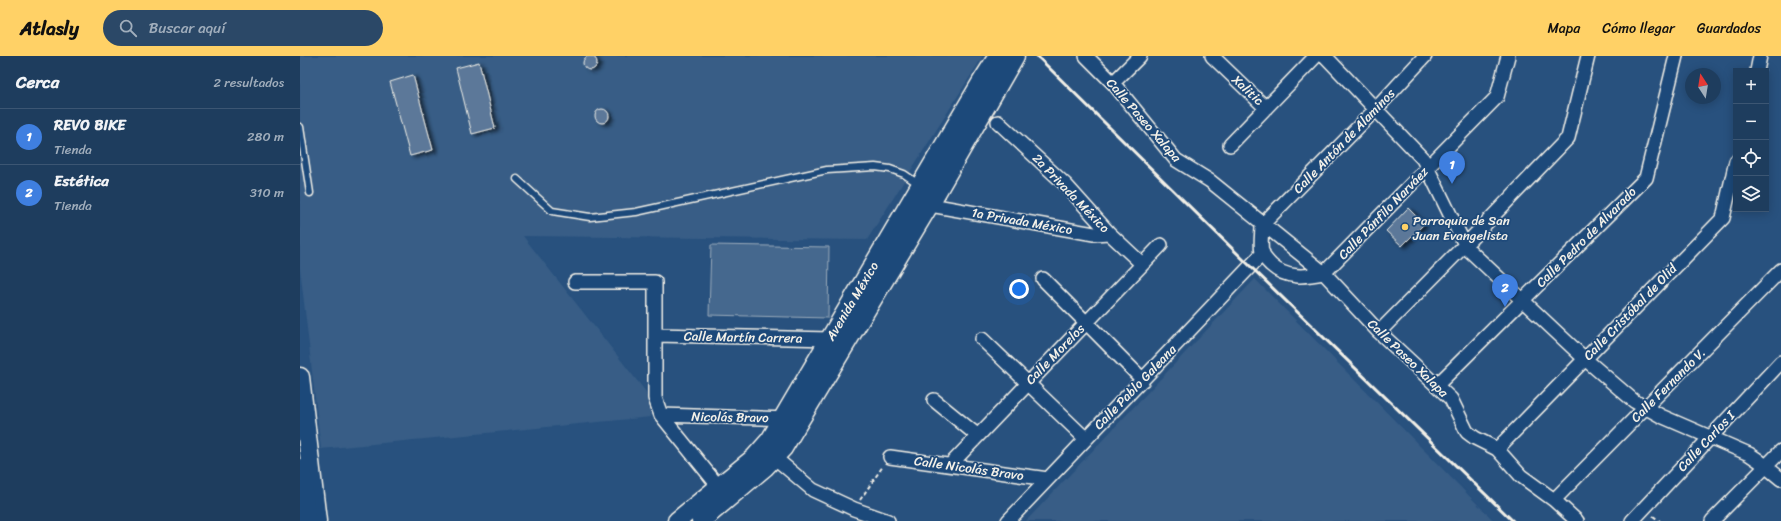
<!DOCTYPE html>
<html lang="es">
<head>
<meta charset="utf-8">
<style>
	:root { --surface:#1e3d5e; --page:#2b4867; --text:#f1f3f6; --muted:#a1aebc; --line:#3c5673; --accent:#ffd166 }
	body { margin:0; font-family:Sriracha,sans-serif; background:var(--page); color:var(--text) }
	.controls { position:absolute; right:12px; top:12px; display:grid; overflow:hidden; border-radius:0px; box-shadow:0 2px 10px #0003 }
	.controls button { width:36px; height:36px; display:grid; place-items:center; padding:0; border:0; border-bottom:1px solid var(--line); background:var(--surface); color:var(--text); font:20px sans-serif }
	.compass { position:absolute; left:1385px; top:12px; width:36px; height:36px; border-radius:50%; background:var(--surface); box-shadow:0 2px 10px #0003; rotate:348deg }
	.you { position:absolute; left:719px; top:233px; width:14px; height:14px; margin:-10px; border:3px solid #fff; border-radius:50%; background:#1a73e8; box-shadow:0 0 0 6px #1a73e833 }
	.badge { display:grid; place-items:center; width:26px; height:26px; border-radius:50%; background:var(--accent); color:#fff; font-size:13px; font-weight:700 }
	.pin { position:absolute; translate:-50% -33px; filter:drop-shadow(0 1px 2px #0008) }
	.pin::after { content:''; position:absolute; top:21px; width:14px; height:12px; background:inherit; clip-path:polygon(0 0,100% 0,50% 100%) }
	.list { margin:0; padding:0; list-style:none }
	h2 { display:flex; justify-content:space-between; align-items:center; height:52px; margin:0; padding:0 16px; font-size:17px }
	h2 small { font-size:13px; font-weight:400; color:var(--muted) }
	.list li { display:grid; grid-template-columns:26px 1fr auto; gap:12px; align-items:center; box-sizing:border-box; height:56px; padding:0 16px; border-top:1px solid var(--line) }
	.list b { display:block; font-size:15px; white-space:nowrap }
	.list p { margin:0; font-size:13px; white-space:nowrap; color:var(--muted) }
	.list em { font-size:13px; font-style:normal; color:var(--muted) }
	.icon { flex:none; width:22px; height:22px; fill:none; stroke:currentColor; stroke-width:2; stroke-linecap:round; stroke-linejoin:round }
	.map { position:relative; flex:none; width:1481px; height:465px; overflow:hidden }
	header { display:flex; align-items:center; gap:24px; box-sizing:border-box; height:56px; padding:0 20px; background:var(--accent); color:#111 }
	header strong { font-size:19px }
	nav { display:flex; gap:22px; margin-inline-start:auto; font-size:14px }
	.search { width:280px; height:36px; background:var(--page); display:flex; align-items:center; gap:10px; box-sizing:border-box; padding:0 14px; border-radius:22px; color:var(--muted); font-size:15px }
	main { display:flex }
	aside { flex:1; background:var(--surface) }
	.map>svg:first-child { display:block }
	.built { fill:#375d86 }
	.green { fill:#45688e; stroke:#9cacbb }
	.building { fill:#5b7899; stroke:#f4f1e8; filter:url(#shadow) }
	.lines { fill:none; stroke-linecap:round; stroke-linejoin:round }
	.service-casing { stroke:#f4f1e8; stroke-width:9 }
	.minor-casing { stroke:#f4f1e8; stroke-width:16 }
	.secondary-casing { stroke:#f4f1e8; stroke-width:21 }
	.trunk-casing { stroke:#f4f1e8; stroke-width:24 }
	.path { stroke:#f4f1e8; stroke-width:2; stroke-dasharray:4 3; stroke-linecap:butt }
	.service { stroke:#1f4a7a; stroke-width:6 }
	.minor { stroke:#1f4a7a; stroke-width:13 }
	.secondary { stroke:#1f4a7a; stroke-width:18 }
	.trunk { stroke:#1f4a7a; stroke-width:21 }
	.rail { stroke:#f4f1e8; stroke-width:3 }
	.poi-dot { fill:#ffd166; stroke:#1f4a7a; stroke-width:1.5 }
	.labels { text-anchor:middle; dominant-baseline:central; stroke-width:3.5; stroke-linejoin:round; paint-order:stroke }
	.street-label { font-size:13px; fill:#f4f1e8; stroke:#1f4a7a }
	.poi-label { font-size:13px; fill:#f4f1e8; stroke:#1f4a7a; text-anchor:start }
</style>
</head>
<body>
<header>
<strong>Atlasly</strong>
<div class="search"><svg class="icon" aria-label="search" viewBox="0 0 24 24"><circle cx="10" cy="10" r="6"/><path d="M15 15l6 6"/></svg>Buscar aquí</div>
<nav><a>Mapa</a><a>Cómo llegar</a><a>Guardados</a></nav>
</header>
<main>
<aside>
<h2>Cerca<small>2 resultados</small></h2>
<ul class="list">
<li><span class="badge" style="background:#3f7fe0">1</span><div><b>REVO BIKE</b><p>Tienda</p></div><em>280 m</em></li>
<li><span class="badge" style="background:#3f7fe0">2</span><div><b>Estética</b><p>Tienda</p></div><em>310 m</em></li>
</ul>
</aside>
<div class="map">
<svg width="1481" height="465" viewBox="0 0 1481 465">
	<defs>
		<filter id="shadow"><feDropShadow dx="4" dy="2" stdDeviation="2" flood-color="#0009"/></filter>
	</defs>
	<rect width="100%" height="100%" fill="#28517e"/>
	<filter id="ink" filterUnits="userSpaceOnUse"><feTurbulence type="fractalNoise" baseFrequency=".025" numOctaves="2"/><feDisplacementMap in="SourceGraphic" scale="8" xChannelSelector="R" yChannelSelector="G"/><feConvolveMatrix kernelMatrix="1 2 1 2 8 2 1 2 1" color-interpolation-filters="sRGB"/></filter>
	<g filter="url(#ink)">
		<path class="built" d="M 0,0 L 683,0 L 567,184 L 223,180 L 346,336 L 351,361 L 21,393 L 0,212 Z
			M 955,223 L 1194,465 L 726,465 Z"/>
		<path class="green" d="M 411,189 L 529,191 L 528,262 L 409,259 Z"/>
		<path class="building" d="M283 7a7 7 0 1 1 14 0a7 7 0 1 1-14 0Z
			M 179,6 L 195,72 L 172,78 L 156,12 Z
			M 113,19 L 133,94 L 110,100 L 90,26 Z
			M295 60a7 7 0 1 1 14 0a7 7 0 1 1-14 0Z
			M 1108,152 L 1124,168 L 1102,190 L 1086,175 Z"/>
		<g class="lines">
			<defs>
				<path id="service" d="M 0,71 L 10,137
					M 217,123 L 252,155 L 290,161 L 336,156 L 527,114 L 575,111 L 590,113 L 604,118 L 620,129"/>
				<path id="minor" d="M 786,0 L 813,27 L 876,104 L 910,125 L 1024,217 L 1079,276 L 1151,343 L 1167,376 L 1175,382 L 1197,393 L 1221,420 L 1254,444 L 1277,465
					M 912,0 L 966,52
					M 1025,0 L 1123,103 L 1161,181 L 1170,195 L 1285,303 L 1334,345 L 1361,360 L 1449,398 L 1458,404 L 1481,423
					M 1125,0 L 1075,54 L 962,169 C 962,178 960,188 962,197 C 964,202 967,205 971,209 C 986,223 1005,221 1024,217 L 1197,41 L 1208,0
					M 1457,15 L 1460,0
					M 813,27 L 840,0
					M 698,66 L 766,129 L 809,177 L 842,208
					M 930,89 L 1016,0
					M 636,150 L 794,178 L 809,177
					M 743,223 L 843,324
					M 275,226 L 355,226 L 355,342 L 361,359 L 419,431
					M 1079,276 L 1165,189 L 1268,82 L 1288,0
					M 356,279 L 530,283
					M 682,283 L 786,383
					M 1137,329 L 1346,122 L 1376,0
					M 634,344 L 678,380
					M 361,359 L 490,363
					M 1197,393 L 1423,162 L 1436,105
					M 468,396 L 513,434 L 554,453 L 588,465
					M 590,401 L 748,423
					M 651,408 L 861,189
					M 1254,444 L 1481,214
					M 708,465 L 963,197
					M 1332,465 L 1481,306
					M 1412,465 L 1481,395"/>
				<path id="secondary" d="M 0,321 L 17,465
					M 377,465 L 454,402 L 470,384 L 682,25 L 698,0
					M 401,465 L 465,411 L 483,392 L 628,151 L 715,0"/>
				<path id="trunk" d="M 0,414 L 5,465"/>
			</defs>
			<use href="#service" class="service-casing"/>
			<use href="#minor" class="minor-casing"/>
			<use href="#secondary" class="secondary-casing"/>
			<use href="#trunk" class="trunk-casing"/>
			<path class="path" d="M 560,444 L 583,410
				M 1353,460 L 1360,465"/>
			<use href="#service" class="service"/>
			<use href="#minor" class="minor"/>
			<use href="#secondary" class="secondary"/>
			<use href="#trunk" class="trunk"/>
			<path class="rail" d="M 737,0 L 951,211 L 1213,465"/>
		</g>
	</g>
	<circle class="poi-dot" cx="1105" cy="171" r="4"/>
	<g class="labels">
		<g class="street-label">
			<text transform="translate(948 34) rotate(43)">Xalitic</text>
			<text transform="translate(844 64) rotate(49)">Calle Paseo Xalapa</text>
			<text transform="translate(1044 85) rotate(-46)">Calle Antón de Alaminos</text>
			<text transform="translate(771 137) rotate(46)">2a Privada México</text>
			<text transform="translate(1083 157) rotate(-46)">Calle Pánfilo Narváez</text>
			<text transform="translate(722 165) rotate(10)">1a Privada México</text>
			<text transform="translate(1286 181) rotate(-45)">Calle Pedro de Alvarado</text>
			<text transform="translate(552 245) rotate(-59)">Avenida México</text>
			<text transform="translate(1330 256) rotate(-46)">Calle Cristóbal de Olid</text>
			<text transform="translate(443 281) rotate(1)">Calle Martín Carrera</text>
			<text transform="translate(755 298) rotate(-46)">Calle Morelos</text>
			<text transform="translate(1108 302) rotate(44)">Calle Paseo Xalapa</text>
			<text transform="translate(1368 329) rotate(-45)">Calle Fernando V.</text>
			<text transform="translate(835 331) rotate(-46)">Calle Pablo Galeana</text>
			<text transform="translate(430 361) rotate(1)">Nicolás Bravo</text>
			<text transform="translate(1406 385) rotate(-47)">Calle Carlos I</text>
			<text transform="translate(669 412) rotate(8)">Calle Nicolás Bravo</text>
		</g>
		<g class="poi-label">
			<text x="1113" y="164">Parroquia de San<tspan x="1113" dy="15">Juan Evangelista</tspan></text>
		</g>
	</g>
</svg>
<div class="controls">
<button>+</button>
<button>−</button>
<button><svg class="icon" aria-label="locate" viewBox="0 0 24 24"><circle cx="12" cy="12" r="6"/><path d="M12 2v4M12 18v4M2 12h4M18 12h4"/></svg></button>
<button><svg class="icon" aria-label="layers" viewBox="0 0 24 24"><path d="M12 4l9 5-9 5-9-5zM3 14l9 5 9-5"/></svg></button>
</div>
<svg class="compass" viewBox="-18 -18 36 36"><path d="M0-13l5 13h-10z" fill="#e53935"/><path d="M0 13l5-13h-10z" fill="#a1aebc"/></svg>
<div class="you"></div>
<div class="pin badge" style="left:1152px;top:128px;background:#3f7fe0">1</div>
<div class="pin badge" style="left:1205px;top:251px;background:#3f7fe0">2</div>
</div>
</main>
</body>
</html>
